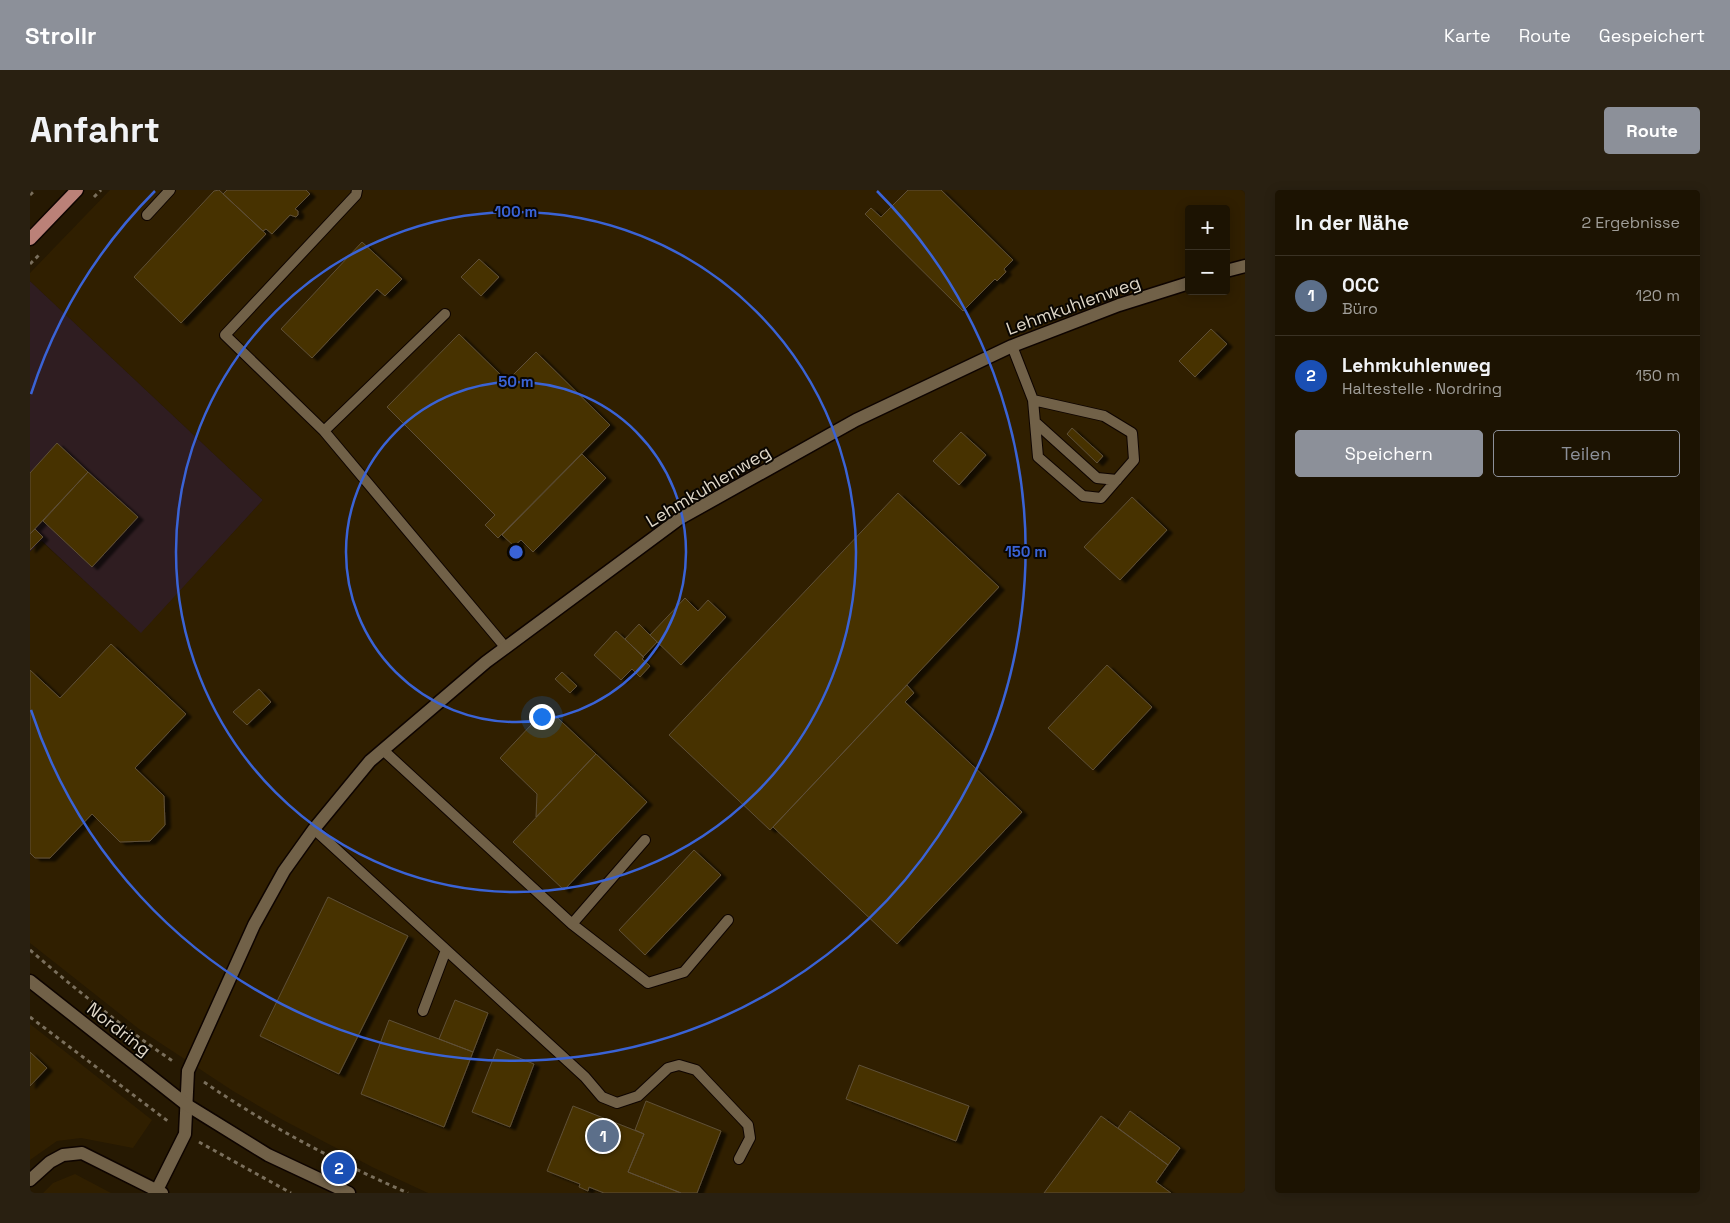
<!DOCTYPE html>
<html lang="de">
<head>
<meta charset="utf-8">
<style>
	:root { --surface:#1c1302; --page:#292011; --text:#f1f3f6; --muted:#a09e99; --line:#3a3224; --accent:#8c9099 }
	body { margin:0; font-family:"Space Grotesk",sans-serif; background:var(--page); color:var(--text) }
	.controls { position:absolute; right:15px; top:15px; display:grid; overflow:hidden; border-radius:5px; box-shadow:0 2px 12px #0003 }
	.controls button { width:45px; height:45px; display:grid; place-items:center; padding:0; border:0; border-bottom:1px solid var(--line); background:var(--surface); color:var(--text); font:25px sans-serif }
	.you { position:absolute; left:511px; top:526px; width:18px; height:18px; margin:-12px; border:4px solid #fff; border-radius:50%; background:#1a73e8; box-shadow:0 0 0 8px #1a73e833 }
	.badge { display:grid; place-items:center; width:32px; height:32px; border-radius:50%; background:var(--accent); color:#fff; font-size:16px; font-weight:700 }
	.pin { position:absolute; translate:-50% -50%; border:2px solid #fff; box-shadow:0 1px 5px #0006 }
	.list { margin:0; padding:0; list-style:none }
	h2 { display:flex; justify-content:space-between; align-items:center; height:65px; margin:0; padding:0 20px; font-size:21px }
	h2 small { font-size:16px; font-weight:400; color:var(--muted) }
	.list li { display:grid; grid-template-columns:32px 1fr auto; gap:15px; align-items:center; box-sizing:border-box; height:80px; padding:0 20px; border-top:1px solid var(--line) }
	.list b { display:block; font-size:19px; white-space:nowrap }
	.list p { margin:0; font-size:16px; white-space:nowrap; color:var(--muted) }
	.list em { font-size:16px; font-style:normal; color:var(--muted) }
	.actions { display:flex; gap:10px; padding:15px 20px }
	.actions a { flex:1; padding:11px 0; border:1px solid var(--accent); border-radius:5px; text-align:center; font-size:18px; color:var(--accent) }
	.actions .main { background:var(--accent); color:#fff }
	.map { position:relative; flex:none; width:1215px; height:1003px; overflow:hidden; border-radius:5px }
	header { display:flex; align-items:center; gap:30px; box-sizing:border-box; height:70px; padding:0 25px; background:var(--accent); color:#fff }
	header strong { font-size:24px }
	nav { display:flex; gap:28px; margin-inline-start:auto; font-size:18px }
	.intro { display:flex; align-items:center; justify-content:space-between; box-sizing:border-box; height:120px; padding:0 30px }
	h1 { margin:0; font-size:35px }
	.button { padding:12px 22px; border-radius:5px; background:var(--accent); color:#fff; font-size:18px; font-weight:700 }
	main { display:flex; gap:30px; padding:0 30px }
	aside { flex:1; background:var(--surface); border-radius:5px; box-shadow:0 2px 12px #0003 }
	.map>svg:first-child { display:block }
	.commercial { fill:#2f1d21 }
	.built { fill:#301f00; fill-rule:evenodd }
	.building { fill:#463102; stroke:#5f5037; filter:url(#shadow) }
	.lines { fill:none; stroke-linecap:round; stroke-linejoin:round }
	.lane-casing { stroke:#0e0400; stroke-width:12 }
	.street-casing { stroke:#0e0400; stroke-width:15 }
	.secondary-casing { stroke:#0e0400; stroke-width:15 }
	.primary-casing { stroke:#0e0400; stroke-width:15 }
	.path { stroke:#7a6f5c; stroke-width:3; stroke-dasharray:4 4; stroke-linecap:butt }
	.lane { stroke:#716148; stroke-width:10 }
	.street { stroke:#716148; stroke-width:12 }
	.secondary { stroke:#716148; stroke-width:12 }
	.primary { stroke:#bb8178; stroke-width:12 }
	.ring { fill:none; stroke:#3a63d6; stroke-width:2.5 }
	.labels { text-anchor:middle; dominant-baseline:central; stroke-width:4; stroke-linejoin:round; paint-order:stroke }
	.street-label { font-size:18px; fill:#dfd7c8; stroke:#0a0601 }
	.centre { fill:#3a63d6; stroke:#0a0601; stroke-width:2.5 }
	.ring-label { font-size:15px; text-anchor:middle; font-weight:bold; fill:#3a63d6; stroke:#0a0601; stroke-width:4; stroke-linejoin:round; paint-order:stroke }
</style>
</head>
<body>
<header>
<strong>Strollr</strong>
<nav><a>Karte</a><a>Route</a><a>Gespeichert</a></nav>
</header>
<div class="intro"><h1>Anfahrt</h1><a class="button">Route</a></div>
<main>
<div class="map">
<svg width="1215" height="1003" viewBox="0 0 1215 1003">
	<defs>
		<filter id="shadow"><feDropShadow dx="5.5" dy="3" stdDeviation="1" flood-color="#0009"/></filter>
	</defs>
	<rect width="100%" height="100%" fill="#261902"/>
	<path class="commercial" d="M 0,91 L 233,310 L 111,444 L 12,351 L 0,362 Z"/>
	<path class="built" d="M 80,0 L 1215,0 L 1215,1003 L 398,1003 L 344,978 L 253,930 L 203,901 L 109,839 L 0,753 L 0,362 L 11,351 L 111,443 L 233,310 L 0,91 L 0,83 ZM 1159,19 L 1196,19 L 1196,101 L 1159,101 Z
		M 0,834 L 122,930 L 103,958 L 51,948 L 27,951 L 0,970 Z
		M 45,984 L 81,1003 L 13,1003 L 23,993 Z"/>
	<path class="building" d="M 189,0 L 236,44 L 151,133 L 104,87 L 184,1 Z
		M 197,0 L 276,0 L 280,4 L 265,19 L 268,21 L 268,25 L 266,27 L 260,25 L 242,44 L 236,39 L 233,41 L 193,4 Z
		M 878,0 L 911,0 L 983,70 L 974,79 L 976,82 L 967,91 L 965,89 L 933,121 L 835,24 L 841,18 L 851,27 Z
		M 332,52 L 372,89 L 355,106 L 347,99 L 282,168 L 251,139 Z
		M 449,69 L 469,87 L 451,106 L 431,87 Z
		M 1181,139 L 1197,154 L 1165,187 L 1149,171 Z
		M 429,144 L 477,191 L 506,162 L 580,235 L 468,348 L 455,335 L 465,325 L 357,217 Z
		M 1042,238 L 1073,266 L 1067,273 L 1037,244 Z
		M 931,242 L 956,265 L 929,295 L 903,271 Z
		M 27,253 L 58,282 L 0,344 L 0,283 Z
		M 552,264 L 576,288 L 503,362 L 491,350 L 484,356 L 472,345 Z
		M 58,282 L 108,327 L 62,377 L 13,331 Z
		M 868,303 L 969,397 L 740,640 L 639,545 Z
		M 1102,307 L 1137,340 L 1090,390 L 1054,357 Z
		M 5,339 L 13,347 L 0,360 L 0,344 Z
		M 655,408 L 668,421 L 678,410 L 696,427 L 651,475 L 620,445 Z
		M 609,434 L 627,452 L 613,467 L 595,449 Z
		M 586,441 L 614,467 L 612,469 L 620,476 L 610,487 L 602,479 L 591,490 L 564,465 Z
		M 81,454 L 156,524 L 105,578 L 134,606 L 135,635 L 120,651 L 90,652 L 62,624 L 20,668 L 5,668 L 0,663 L 0,480 L 30,508 Z
		M 1077,475 L 1122,517 L 1063,580 L 1018,538 Z
		M 532,482 L 547,496 L 540,503 L 525,489 Z
		M 877,495 L 884,503 L 875,512 L 992,622 L 867,754 L 743,637 Z
		M 229,499 L 241,512 L 217,535 L 203,522 Z
		M 517,518 L 566,564 L 506,627 L 507,604 L 470,568 Z
		M 566,564 L 617,612 L 534,700 L 483,652 Z
		M 664,660 L 691,685 L 615,765 L 589,740 Z
		M 298,707 L 378,746 L 309,884 L 230,846 Z
		M 425,810 L 458,823 L 443,862 L 409,849 Z
		M 359,830 L 443,862 L 414,937 L 331,904 Z
		M 467,859 L 504,874 L 480,937 L 442,922 Z
		M 0,862 L 17,878 L 0,896 Z
		M 829,875 L 939,916 L 926,951 L 816,909 Z
		M 616,911 L 691,941 L 667,1003 L 651,1003 L 598,982 L 614,944 L 605,940 Z
		M 543,916 L 614,944 L 598,982 L 651,1003 L 574,1003 L 559,997 L 558,1001 L 549,997 L 550,994 L 517,981 Z
		M 1100,921 L 1150,958 L 1138,975 L 1088,938 Z
		M 1071,926 L 1138,975 L 1126,992 L 1141,1003 L 1014,1003 Z"/>
	<g class="lines">
		<defs>
			<path id="lane" d="M 327,0 L 326,5 L 195,145 L 294,241 L 415,124
				M 117,25 L 140,0
				M 982,156 L 1003,210 L 1008,267 L 1053,306 L 1071,308 L 1104,270 L 1102,243 L 1074,226 L 1003,210
				M 1005,232 L 1067,288 L 1087,290
				M 294,241 L 476,458
				M 353,560 L 542,734 L 618,793 L 654,782 L 698,730
				M 284,639 L 555,887 L 572,907 L 587,913 L 608,906 L 638,878 L 649,875 L 666,880 L 718,935 L 720,948 L 709,969
				M 542,734 L 615,650
				M 393,821 L 416,760"/>
			<path id="street" d="M 1196,81 L 1215,76
				M 0,990 L 20,972 L 33,965 L 52,963 L 132,1003
				M 127,1000 L 155,944 L 158,881 L 224,735 L 254,681 L 284,639 L 340,571 L 456,472 L 649,329 L 826,230 L 982,156 L 1089,115 L 1159,93"/>
			<path id="secondary" d="M 0,791 L 157,915 L 238,965 L 319,1003"/>
			<path id="primary" d="M 0,49 L 47,0"/>
		</defs>
		<use href="#lane" class="lane-casing"/>
		<use href="#street" class="street-casing"/>
		<use href="#secondary" class="secondary-casing"/>
		<use href="#primary" class="primary-casing"/>
		<path class="path" d="M 0,5 L 5,0
			M 64,7 L 71,0
			M 0,74 L 10,64
			M 0,760 C 46,800 94,838 144,872
			M 0,827 L 139,932
			M 174,892 C 238,936 307,972 378,1003
			M 169,952 L 261,1003"/>
		<use href="#lane" class="lane"/>
		<use href="#street" class="street"/>
		<use href="#secondary" class="secondary"/>
		<use href="#primary" class="primary"/>
	</g>
	<g class="ring">
		<circle cx="486" cy="362" r="170"/>
		<circle cx="486" cy="362" r="340"/>
		<path d="M1 204A510 510 0 0 1 125 1M847 1A510 510 0 1 1 1 520"/>
	</g>
	<g class="labels">
		<g class="street-label">
			<text transform="translate(1043 115) rotate(-20)">Lehmkuhlenweg</text>
			<text transform="translate(678 296) rotate(-31)">Lehmkuhlenweg</text>
			<text transform="translate(89 839) rotate(38)">Nordring</text>
		</g>
	</g>
	<circle cx="486" cy="362" r="8" class="centre"/>
	<g class="ring-label">
		<text x="486" y="27">100 m</text>
		<text x="486" y="197">50 m</text>
		<text x="996" y="367">150 m</text>
	</g>
</svg>
<div class="controls">
<button>+</button>
<button>−</button>
</div>
<div class="you"></div>
<div class="pin badge" style="left:573px;top:946px;background:#5c6f8a">1</div>
<div class="pin badge" style="left:309px;top:978px;background:#1a4fb4">2</div>
</div>
<aside>
<h2>In der Nähe<small>2 Ergebnisse</small></h2>
<ul class="list">
<li><span class="badge" style="background:#5c6f8a">1</span><div><b>OCC</b><p>Büro</p></div><em>120 m</em></li>
<li><span class="badge" style="background:#1a4fb4">2</span><div><b>Lehmkuhlenweg</b><p>Haltestelle · Nordring</p></div><em>150 m</em></li>
</ul>
<div class="actions"><a class="main">Speichern</a><a>Teilen</a></div>
</aside>
</main>
</body>
</html>
